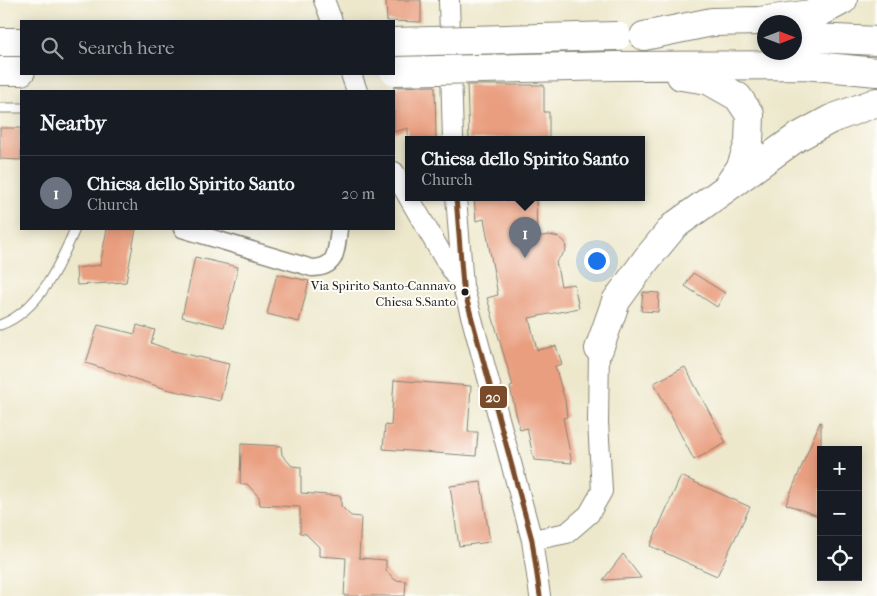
<!DOCTYPE html>
<html lang="en">
<head>
<meta charset="utf-8">
<style>
	:root { --surface:#171b24; --page:#242831; --text:#f1f3f6; --muted:#9ea1a6; --line:#363941; --accent:#8c9099 }
	body { margin:0; font-family:"IM FELL French Canon",serif; background:var(--page); color:var(--text) }
	.controls { position:absolute; right:15px; bottom:15px; display:grid; overflow:hidden; border-radius:0px; box-shadow:0 2px 12px #0003 }
	.controls button { width:45px; height:45px; display:grid; place-items:center; padding:0; border:0; border-bottom:1px solid var(--line); background:var(--surface); color:var(--text); font:25px sans-serif }
	.compass { position:absolute; left:757px; top:15px; width:45px; height:45px; border-radius:50%; background:var(--surface); box-shadow:0 2px 12px #0003; rotate:90deg }
	.you { position:absolute; left:596px; top:260px; width:18px; height:18px; margin:-12px; border:4px solid #fff; border-radius:50%; background:#1a73e8; box-shadow:0 0 0 8px #1a73e833 }
	.badge { display:grid; place-items:center; width:32px; height:32px; border-radius:50%; background:var(--accent); color:#fff; font-size:16px; font-weight:700 }
	.pin { position:absolute; translate:-50% -41px; filter:drop-shadow(0 1px 2px #0008) }
	.pin::after { content:''; position:absolute; top:26px; width:18px; height:15px; background:inherit; clip-path:polygon(0 0,100% 0,50% 100%) }
	.popup { position:absolute; left:405px; top:136px; width:240px; height:65px; box-sizing:border-box; display:grid; place-content:center; border-radius:0px; background:var(--surface); filter:drop-shadow(0 1px 4px #0005); font-size:16px; white-space:nowrap; color:var(--muted) }
	.popup b { font-size:19px; color:var(--text) }
	.popup::after { content:''; position:absolute; left:50%; top:100%; margin-left:-10px; border:10px solid transparent; border-top-color:var(--surface) }
	.list { margin:0; padding:0; list-style:none }
	h2 { display:flex; justify-content:space-between; align-items:center; height:65px; margin:0; padding:0 20px; font-size:21px }
	h2 small { font-size:16px; font-weight:400; color:var(--muted) }
	.list li { display:grid; grid-template-columns:32px 1fr auto; gap:15px; align-items:center; box-sizing:border-box; height:75px; padding:0 20px; border-top:1px solid var(--line) }
	.list b { display:block; font-size:19px; white-space:nowrap }
	.list p { margin:0; font-size:16px; white-space:nowrap; color:var(--muted) }
	.list em { font-size:16px; font-style:normal; color:var(--muted) }
	.icon { flex:none; width:28px; height:28px; fill:none; stroke:currentColor; stroke-width:2; stroke-linecap:round; stroke-linejoin:round }
	.map { position:relative; flex:none; width:877px; height:596px; overflow:hidden }
	.search { position:absolute; background:var(--surface); box-shadow:0 2px 12px #0003; left:20px; top:20px; width:375px; height:55px; display:flex; align-items:center; gap:12px; box-sizing:border-box; padding:0 18px; border-radius:0px; color:var(--muted); font-size:19px }
	.panel { position:absolute; background:var(--surface); box-shadow:0 2px 12px #0003; left:20px; top:90px; width:375px; height:140px; border-radius:0px }
	.map>svg:first-child { display:block }
	.building { fill:#e99e7f }
	.lines { fill:none; stroke-linecap:round; stroke-linejoin:round }
	.service-casing { stroke:#848274; stroke-width:11 }
	.minor-casing { stroke:#848274; stroke-width:19 }
	.tertiary-casing { stroke:#848274; stroke-width:22 }
	.motorway-casing { stroke:#848274; stroke-width:30 }
	.service { stroke:#fff; stroke-width:9 }
	.minor { stroke:#fff; stroke-width:16 }
	.tertiary { stroke:#fff; stroke-width:20 }
	.motorway { stroke:#fff; stroke-width:28 }
	.motorway-bridge-casing { stroke:#848274; stroke-width:30; stroke-linecap:butt }
	.motorway-bridge { stroke:#fff; stroke-width:28 }
	.bus-1-casing { stroke:#fdfcf7; stroke-width:9 }
	.bus-1 { stroke:#7a4b2a; stroke-width:5 }
	.bus-dot { fill:#1c1c1c; stroke:#fdfcf7; stroke-width:2 }
	.labels { text-anchor:middle; dominant-baseline:central; stroke-width:4; stroke-linejoin:round; paint-order:stroke }
	.bus-label { font-size:13px; fill:#1c1c1c; stroke:#fdfcf7; text-anchor:end }
	.line-badge { stroke:#fdfcf7; stroke-width:2 }
	.badge-label { font-size:14px; text-anchor:middle; font-weight:bold; fill:#fff }
</style>
</head>
<body>
<div class="map">
<svg width="877" height="596" viewBox="0 0 877 596">
	<rect width="100%" height="100%" fill="#fdfcf7"/>
	<filter id="ink" filterUnits="userSpaceOnUse"><feTurbulence type="fractalNoise" baseFrequency=".02" numOctaves="2"/><feDisplacementMap in="SourceGraphic" scale="10" xChannelSelector="R" yChannelSelector="G"/><feConvolveMatrix kernelMatrix="1 2 1 2 8 2 1 2 1" color-interpolation-filters="sRGB"/></filter>
	<filter id="wash" filterUnits="userSpaceOnUse"><feTurbulence type="fractalNoise" baseFrequency=".0096" numOctaves="4" result="noise"/><feDisplacementMap in="SourceGraphic" scale="20" xChannelSelector="R" yChannelSelector="G"/><feGaussianBlur stdDeviation="1.12" result="paint"/><feColorMatrix in="noise" values="0 0 0 0 0 0 0 0 0 0 0 0 0 0 0 0 0 1.4 0 .05"/><feComposite in="paint" operator="in"/></filter>
	<g filter="url(#wash)">
		<rect width="100%" height="100%" fill="#ede8cc"/>
		<g id="blocks">
			<path class="building" d="M 386,0 L 421,0 L 421,22 L 387,21 Z
				M 467,85 L 544,85 L 544,112 L 549,112 L 549,138 L 469,139 Z
				M 435,86 L 436,139 L 408,139 L 408,128 L 394,132 L 394,87 Z
				M 0,128 L 21,128 L 21,160 L 0,159 Z
				M 474,197 L 505,197 L 506,201 L 536,198 L 537,237 L 548,235 L 559,237 L 565,242 L 566,250 L 556,262 L 561,286 L 574,284 L 579,308 L 529,318 L 537,350 L 556,346 L 562,364 L 555,366 L 565,401 L 567,417 L 563,418 L 572,463 L 534,460 L 527,428 L 520,430 L 510,387 L 513,386 L 487,298 L 498,295 L 484,219 L 476,221 Z
				M 107,229 L 136,229 L 126,282 L 77,285 L 76,268 L 100,265 Z
				M 195,257 L 238,267 L 224,327 L 182,317 Z
				M 693,273 L 725,293 L 717,307 L 685,286 Z
				M 277,274 L 309,281 L 299,322 L 267,314 Z
				M 643,292 L 659,293 L 658,312 L 641,311 Z
				M 98,325 L 135,334 L 137,325 L 155,330 L 151,343 L 173,351 L 229,364 L 220,401 L 166,389 L 86,363 Z
				M 685,367 L 726,443 L 694,460 L 654,383 Z
				M 394,380 L 471,386 L 468,432 L 478,432 L 476,456 L 383,449 L 385,425 L 391,426 Z
				M 820,422 L 821,422 L 821,517 L 786,504 Z
				M 241,444 L 281,446 L 282,455 L 292,466 L 301,467 L 301,493 L 341,496 L 341,506 L 351,516 L 361,517 L 359,558 L 386,560 L 386,570 L 395,580 L 406,581 L 405,596 L 344,596 L 346,558 L 319,556 L 319,547 L 306,534 L 300,533 L 300,507 L 260,505 L 259,497 L 247,484 L 240,484 Z
				M 681,476 L 750,507 L 717,576 L 650,546 Z
				M 481,482 L 490,542 L 459,546 L 450,486 Z
				M 623,554 L 641,578 L 603,580 Z"/>
		</g>
	</g>
	<g filter="url(#ink)">
		<use href="#blocks" fill-opacity="0" stroke="#848274" stroke-width="1"/>
		<g class="lines">
			<defs>
				<path id="service" d="M 0,108 L 21,108
					M 0,325 C 39,311 60,264 75,229"/>
				<path id="minor" d="M 182,229 L 312,268 C 338,268 336,250 339,229"/>
				<path id="tertiary" d="M 324,0 L 332,21
					M 449,0 L 453,139
					M 351,74 L 357,91
					M 394,172 L 444,258 L 461,283
					M 456,197 L 463,286 L 532,540 L 540,596
					M 532,540 L 567,533 L 589,514 L 602,491 L 598,422 L 599,349"/>
				<path id="motorway" d="M 644,36 L 712,22 L 759,21 L 819,13 L 843,0
					M 794,37 L 877,41
					M 0,42 L 21,42
					M 616,66 L 805,65 L 877,72
					M 0,71 L 21,71
					M 681,76 L 708,80 L 738,97 L 750,115 L 749,143 L 741,167 L 729,184
					M 599,349 L 616,301 L 646,260 L 674,226 L 796,138 L 831,119 L 877,102"/>
			</defs>
			<use href="#service" class="service-casing"/>
			<use href="#minor" class="minor-casing"/>
			<use href="#tertiary" class="tertiary-casing"/>
			<use href="#motorway" class="motorway-casing"/>
			<use href="#service" class="service"/>
			<use href="#minor" class="minor"/>
			<use href="#tertiary" class="tertiary"/>
			<use href="#motorway" class="motorway"/>
			<defs>
				<path id="motorway-bridge" d="M 394,42 L 617,36
					M 394,71 L 616,66"/>
			</defs>
			<use href="#motorway-bridge" class="motorway-bridge-casing"/>
			<use href="#motorway-bridge" class="motorway-bridge"/>
			<defs>
				<path id="bus-1" d="M 456,197 L 463,286 L 532,540 L 540,596"/>
			</defs>
			<use href="#bus-1" class="bus-1-casing"/>
			<use href="#bus-1" class="bus-1"/>
		</g>
	</g>
	<circle class="bus-dot" cx="465" cy="292" r="4.5"/>
	<g class="labels">
		<g class="bus-label">
			<text x="456" y="285">Via Spirito Santo-Cannavo<tspan x="456" dy="16">Chiesa S.Santo</tspan></text>
		</g>
	</g>
	<rect class="line-badge" x="479" y="385" width="29" height="24" rx="5" fill="#7a4b2a"/>
	<g class="badge-label">
		<text x="493" y="402">20</text>
	</g>
</svg>
<div class="controls">
<button>+</button>
<button>−</button>
<button><svg class="icon" aria-label="locate" viewBox="0 0 24 24"><circle cx="12" cy="12" r="6"/><path d="M12 2v4M12 18v4M2 12h4M18 12h4"/></svg></button>
</div>
<svg class="compass" viewBox="-18 -18 36 36"><path d="M0-13l5 13h-10z" fill="#e53935"/><path d="M0 13l5-13h-10z" fill="#9ea1a6"/></svg>
<div class="you"></div>
<div class="pin badge" style="left:525px;top:258px;background:#6b7280">1</div>
<div class="popup"><b>Chiesa dello Spirito Santo</b>Church</div>
<div class="search"><svg class="icon" aria-label="search" viewBox="0 0 24 24"><circle cx="10" cy="10" r="6"/><path d="M15 15l6 6"/></svg>Search here</div>
<section class="panel">
<h2>Nearby<small></small></h2>
<ul class="list">
<li><span class="badge" style="background:#6b7280">1</span><div><b>Chiesa dello Spirito Santo</b><p>Church</p></div><em>20 m</em></li>
</ul>
</section>
</div>
</body>
</html>
